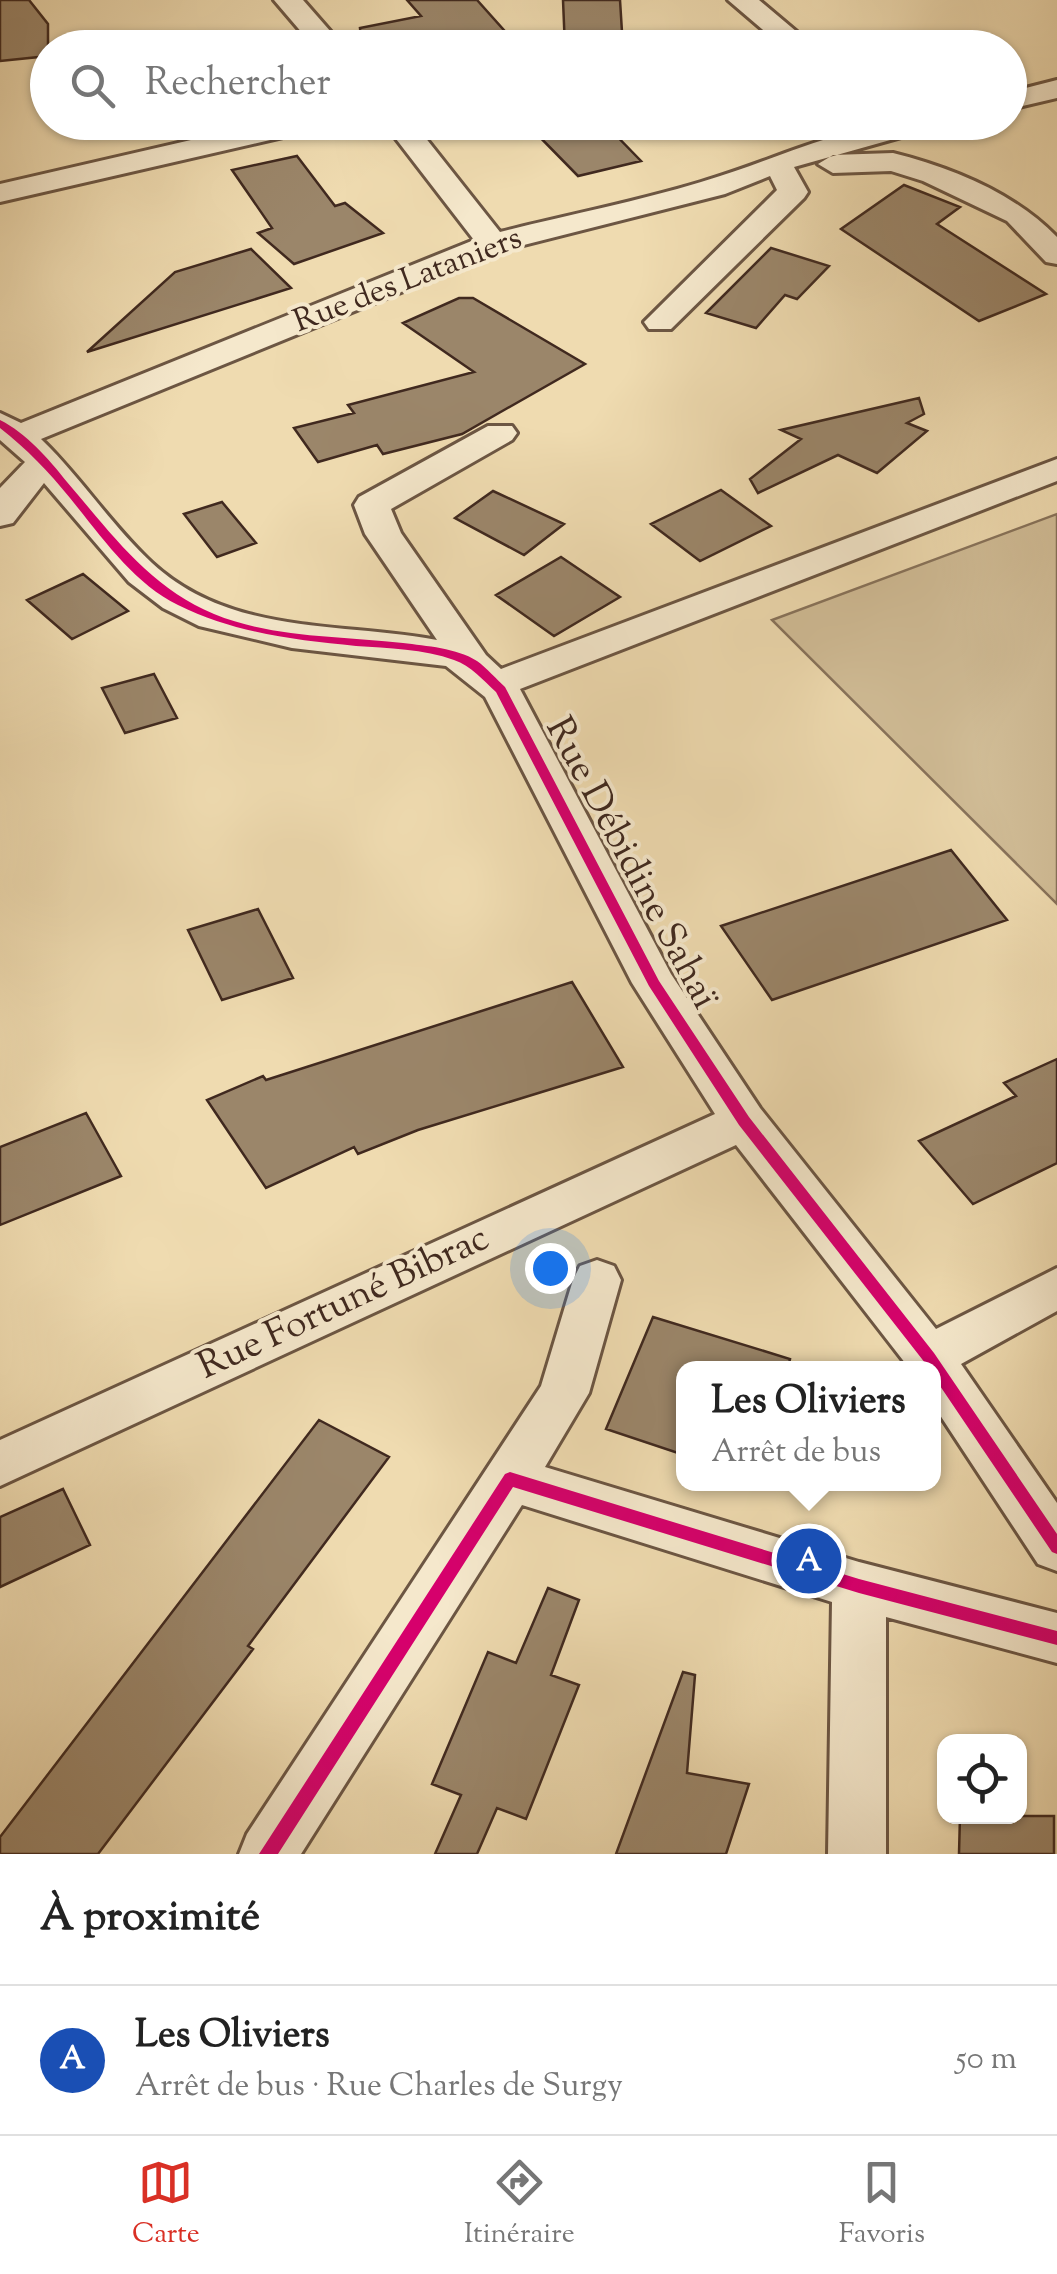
<!DOCTYPE html>
<html lang="fr">
<head>
<meta charset="utf-8">
<style>
	:root { --surface:#fff; --page:#f2f2f2; --text:#222; --muted:#767676; --line:#e0e0e0; --accent:#d93025 }
	body { margin:0; font-family:"Sorts Mill Goudy",serif; background:var(--page); color:var(--text) }
	.controls { position:absolute; right:30px; bottom:30px; display:grid; overflow:hidden; border-radius:20px; box-shadow:0 2px 8px #0004 }
	.controls button { width:90px; height:90px; display:grid; place-items:center; padding:0; border:0; border-bottom:2px solid var(--line); background:var(--surface); color:var(--text); font:50px sans-serif }
	.you { position:absolute; left:550px; top:1268px; width:35px; height:35px; margin:-25px; border:8px solid #fff; border-radius:50%; background:#1a73e8; box-shadow:0 0 0 15px #1a73e833 }
	.badge { display:grid; place-items:center; width:65px; height:65px; border-radius:50%; background:var(--accent); color:#fff; font-size:32px; font-weight:700 }
	.pin { position:absolute; translate:-50% -50%; border:5px solid #fff; box-shadow:0 2px 10px #0006 }
	.popup { position:absolute; left:676px; top:1361px; width:265px; height:130px; box-sizing:border-box; display:grid; place-content:center; border-radius:20px; background:var(--surface); filter:drop-shadow(0 2px 8px #0005); font-size:32px; white-space:nowrap; color:var(--muted) }
	.popup b { font-size:38px; color:var(--text) }
	.popup::after { content:''; position:absolute; left:50%; top:100%; margin-left:-20px; border:20px solid transparent; border-top-color:var(--surface) }
	.list { margin:0; padding:0; list-style:none }
	h2 { display:flex; justify-content:space-between; align-items:center; height:130px; margin:0; padding:0 40px; font-size:42px }
	h2 small { font-size:32px; font-weight:400; color:var(--muted) }
	.list li { display:grid; grid-template-columns:65px 1fr auto; gap:30px; align-items:center; box-sizing:border-box; height:150px; padding:0 40px; border-top:2px solid var(--line) }
	.list b { display:block; font-size:38px; white-space:nowrap }
	.list p { margin:0; font-size:32px; white-space:nowrap; color:var(--muted) }
	.list em { font-size:32px; font-style:normal; color:var(--muted) }
	.icon { flex:none; width:55px; height:55px; fill:none; stroke:currentColor; stroke-width:2; stroke-linecap:round; stroke-linejoin:round }
	.map { position:relative; flex:none; width:1057px; height:1854px; overflow:hidden }
	.search { position:absolute; background:var(--surface); box-shadow:0 2px 8px #0004; left:30px; right:30px; top:30px; height:110px; display:flex; align-items:center; gap:25px; box-sizing:border-box; padding:0 35px; border-radius:55px; color:var(--muted); font-size:38px }
	.sheet { height:280px; background:var(--surface) }
	nav { display:flex; justify-content:space-around; align-items:center; box-sizing:border-box; height:140px; border-top:2px solid var(--line); background:var(--surface); font-size:28px; color:var(--muted) }
	nav a { display:grid; justify-items:center; gap:5px }
	nav .on { color:var(--accent) }
	.map>svg:first-child { display:block }
	.green { fill:#d1bd97; stroke:#88735b; stroke-width:2.5 }
	.building { fill:#9b866a; stroke:#40291f; stroke-width:2.5 }
	.lines { fill:none; stroke-linecap:round; stroke-linejoin:round }
	.street-casing { stroke:#6c5643; stroke-width:6 }
	.street { fill:#f5e8cc; fill-rule:evenodd }
	.cycleway-casing { stroke:#f5e8cc; stroke-width:7 }
	.cycleway { fill:#d6006c; fill-rule:evenodd }
	.labels { text-anchor:middle; dominant-baseline:central; stroke-width:8; stroke-linejoin:round; paint-order:stroke }
	.far-street-label { font-size:32px; fill:#40291f; stroke:#f5e8cc }
	.street-label { font-size:38px; fill:#40291f; stroke:#f5e8cc }
</style>
</head>
<body>
<div class="map">
<svg width="1057" height="1854" viewBox="0 0 1057 1854">
	<rect width="100%" height="100%" fill="#efdbb0"/>
	<filter id="stains"><feTurbulence type="fractalNoise" baseFrequency=".002" numOctaves="4"/><feColorMatrix values="0 0 0 0 .2 0 0 0 0 .09 0 0 0 0 .02 0 0 0 .5 -.17"/></filter>
	<radialGradient id="worn" r=".72"><stop offset=".6" stop-color="#630" stop-opacity="0"/><stop offset="1" stop-color="#630" stop-opacity=".3"/></radialGradient>
	<path class="green" d="M 1057,514 L 1057,904 L 772,620 Z"/>
	<path class="building" d="M 0,0 L 29,0 L 48,24 L 48,56 L 0,61 Z
		M 407,0 L 477,0 L 520,48 L 362,48 L 360,28 L 421,16 Z
		M 563,0 L 620,0 L 623,48 L 565,48 Z
		M 525,122 L 603,122 L 641,161 L 578,176 Z
		M 297,156 L 335,206 L 345,203 L 383,233 L 294,264 L 258,233 L 272,228 L 232,170 Z
		M 904,185 L 960,207 L 937,224 L 1046,294 L 979,321 L 841,229 Z
		M 771,248 L 829,266 L 797,299 L 785,295 L 756,328 L 706,313 Z
		M 251,249 L 291,288 L 87,352 L 175,272 Z
		M 459,298 L 473,298 L 585,364 L 462,434 L 383,454 L 377,445 L 318,462 L 294,428 L 354,413 L 348,405 L 474,372 L 403,323 Z
		M 919,398 L 924,414 L 907,423 L 927,431 L 877,473 L 838,455 L 758,493 L 750,479 L 801,439 L 781,430 Z
		M 721,490 L 771,526 L 700,561 L 651,524 Z
		M 493,491 L 564,524 L 524,555 L 455,518 Z
		M 222,502 L 256,543 L 217,557 L 184,514 Z
		M 561,557 L 620,597 L 554,636 L 496,595 Z
		M 83,574 L 128,611 L 72,639 L 27,600 Z
		M 154,674 L 177,718 L 125,733 L 102,688 Z
		M 951,850 L 1007,920 L 772,1000 L 721,926 Z
		M 258,909 L 293,978 L 222,1000 L 188,930 Z
		M 572,982 L 623,1067 L 418,1130 L 358,1154 L 354,1147 L 266,1188 L 207,1100 L 263,1076 L 266,1080 Z
		M 1057,1059 L 1057,1163 L 973,1204 L 919,1141 L 1016,1096 L 1004,1083 Z
		M 86,1113 L 121,1176 L 0,1225 L 0,1147 Z
		M 653,1317 L 790,1359 L 788,1368 L 684,1368 L 684,1455 L 606,1429 Z
		M 319,1420 L 389,1457 L 248,1646 L 253,1649 L 98,1854 L 0,1854 L 0,1837 Z
		M 63,1489 L 90,1545 L 0,1587 L 0,1517 Z
		M 548,1588 L 579,1600 L 551,1675 L 579,1685 L 526,1819 L 497,1808 L 477,1854 L 435,1854 L 461,1795 L 432,1784 L 488,1652 L 516,1663 Z
		M 683,1672 L 695,1675 L 687,1773 L 749,1784 L 726,1854 L 616,1854 Z
		M 960,1816 L 1054,1816 L 1054,1854 L 959,1854 Z"/>
	<g class="lines">
		<defs>
			<path id="street" d="M 274,0 L 303,0 L 345,48 L 315,48 Z
				M 728,0 L 759,0 L 816,48 L 784,48 Z
				M 1057,80 L 1057,98 L 1010,109 L 1010,92 Z
				M 269,122 L 323,122 L 309,131 L 0,202 L 0,184 Z
				M 383,122 L 413,122 L 500,232 C 567,215 635,202 701,182 C 789,156 841,122 937,122 L 933,128 L 794,167 L 808,192 L 804,198 L 671,329 L 649,329 L 644,322 L 777,190 L 770,176 L 725,194 L 504,250 L 41,439 C 79,475 111,525 152,563 C 231,636 340,622 437,640 L 365,534 L 354,505 L 359,497 L 488,426 L 512,426 L 517,433 L 512,440 L 391,509 L 401,533 L 486,655 L 501,669 L 1057,459 L 1057,481 L 520,689 L 671,974 L 760,1108 L 936,1329 L 1057,1268 L 1057,1311 L 961,1364 L 1057,1503 L 1057,1571 L 1038,1564 L 934,1406 L 934,1368 L 909,1368 L 736,1145 L 0,1486 L 0,1440 L 715,1114 L 632,983 L 485,697 L 446,666 L 292,648 L 199,626 L 163,608 L 129,582 L 44,483 L 13,523 L 0,526 L 0,488 L 25,462 L 0,440 L 0,413 L 21,423 L 474,240 Z
				M 893,153 C 953,168 1014,193 1057,237 L 1057,264 L 1046,262 L 1007,221 L 923,181 L 891,171 L 833,173 L 818,164 L 833,155 Z
				M 597,1260 L 614,1266 L 621,1280 L 589,1393 L 545,1467 L 859,1562 L 1057,1613 L 1057,1663 L 886,1617 L 886,1854 L 828,1854 L 832,1602 L 522,1505 L 301,1854 L 239,1854 L 247,1834 L 541,1386 L 573,1280 L 580,1266 Z"/>
		</defs>
		<use href="#street" class="street-casing"/>
		<use href="#street" class="street"/>
		<defs>
			<path id="cycleway" d="M 0,420 C 26,433 49,459 67,482 C 111,533 149,587 214,614 C 272,638 341,636 403,643 C 426,646 457,648 477,661 C 487,668 496,679 505,687 L 659,981 L 749,1117 L 934,1353 L 1057,1534 L 1057,1554 L 1052,1552 L 934,1377 L 934,1368 L 929,1368 L 739,1125 L 649,986 L 496,692 C 483,680 471,666 454,660 C 424,649 388,648 356,646 C 294,640 235,633 178,605 C 133,583 101,536 70,498 C 49,472 27,449 0,428 Z
				M 510,1472 L 859,1579 L 1057,1631 L 1057,1645 L 859,1593 L 513,1487 L 278,1854 L 259,1854 L 505,1474 Z"/>
		</defs>
		<use href="#cycleway" class="cycleway-casing"/>
		<use href="#cycleway" class="cycleway"/>
	</g>
	<g class="labels">
		<g class="far-street-label">
			<text transform="translate(408 281) rotate(-21)">Rue des Lataniers</text>
		</g>
		<g class="street-label">
			<text transform="translate(630 864) rotate(62)">Rue Débidine Sahaï</text>
			<text transform="translate(344 1304) rotate(-25)">Rue Fortuné Bibrac</text>
		</g>
	</g>
	<rect width="100%" height="100%" filter="url(#stains)"/>
	<rect width="100%" height="100%" fill="url(#worn)"/>
</svg>
<div class="controls">
<button><svg class="icon" aria-label="locate" viewBox="0 0 24 24"><circle cx="12" cy="12" r="6"/><path d="M12 2v4M12 18v4M2 12h4M18 12h4"/></svg></button>
</div>
<div class="you"></div>
<div class="pin badge" style="left:809px;top:1561px;background:#1a4fb4">A</div>
<div class="popup"><b>Les Oliviers</b>Arrêt de bus</div>
<div class="search"><svg class="icon" aria-label="search" viewBox="0 0 24 24"><circle cx="10" cy="10" r="6"/><path d="M15 15l6 6"/></svg>Rechercher</div>
</div>
<section class="sheet">
<h2>À proximité<small></small></h2>
<ul class="list">
<li><span class="badge" style="background:#1a4fb4">A</span><div><b>Les Oliviers</b><p>Arrêt de bus · Rue Charles de Surgy</p></div><em>50 m</em></li>
</ul>
</section>
<nav>
<a class="on"><svg class="icon" aria-label="map" viewBox="0 0 24 24"><path d="M3 6l6-2 6 2 6-2v14l-6 2-6-2-6 2zM9 4v14M15 6v14"/></svg>Carte</a>
<a><svg class="icon" aria-label="directions" viewBox="0 0 24 24"><path d="M12 3l9 9-9 9-9-9zM9 14v-3h6M13 9l2 2-2 2"/></svg>Itinéraire</a>
<a><svg class="icon" aria-label="saved" viewBox="0 0 24 24"><path d="M7 4h10v16l-5-4-5 4z"/></svg>Favoris</a>
</nav>
</body>
</html>
